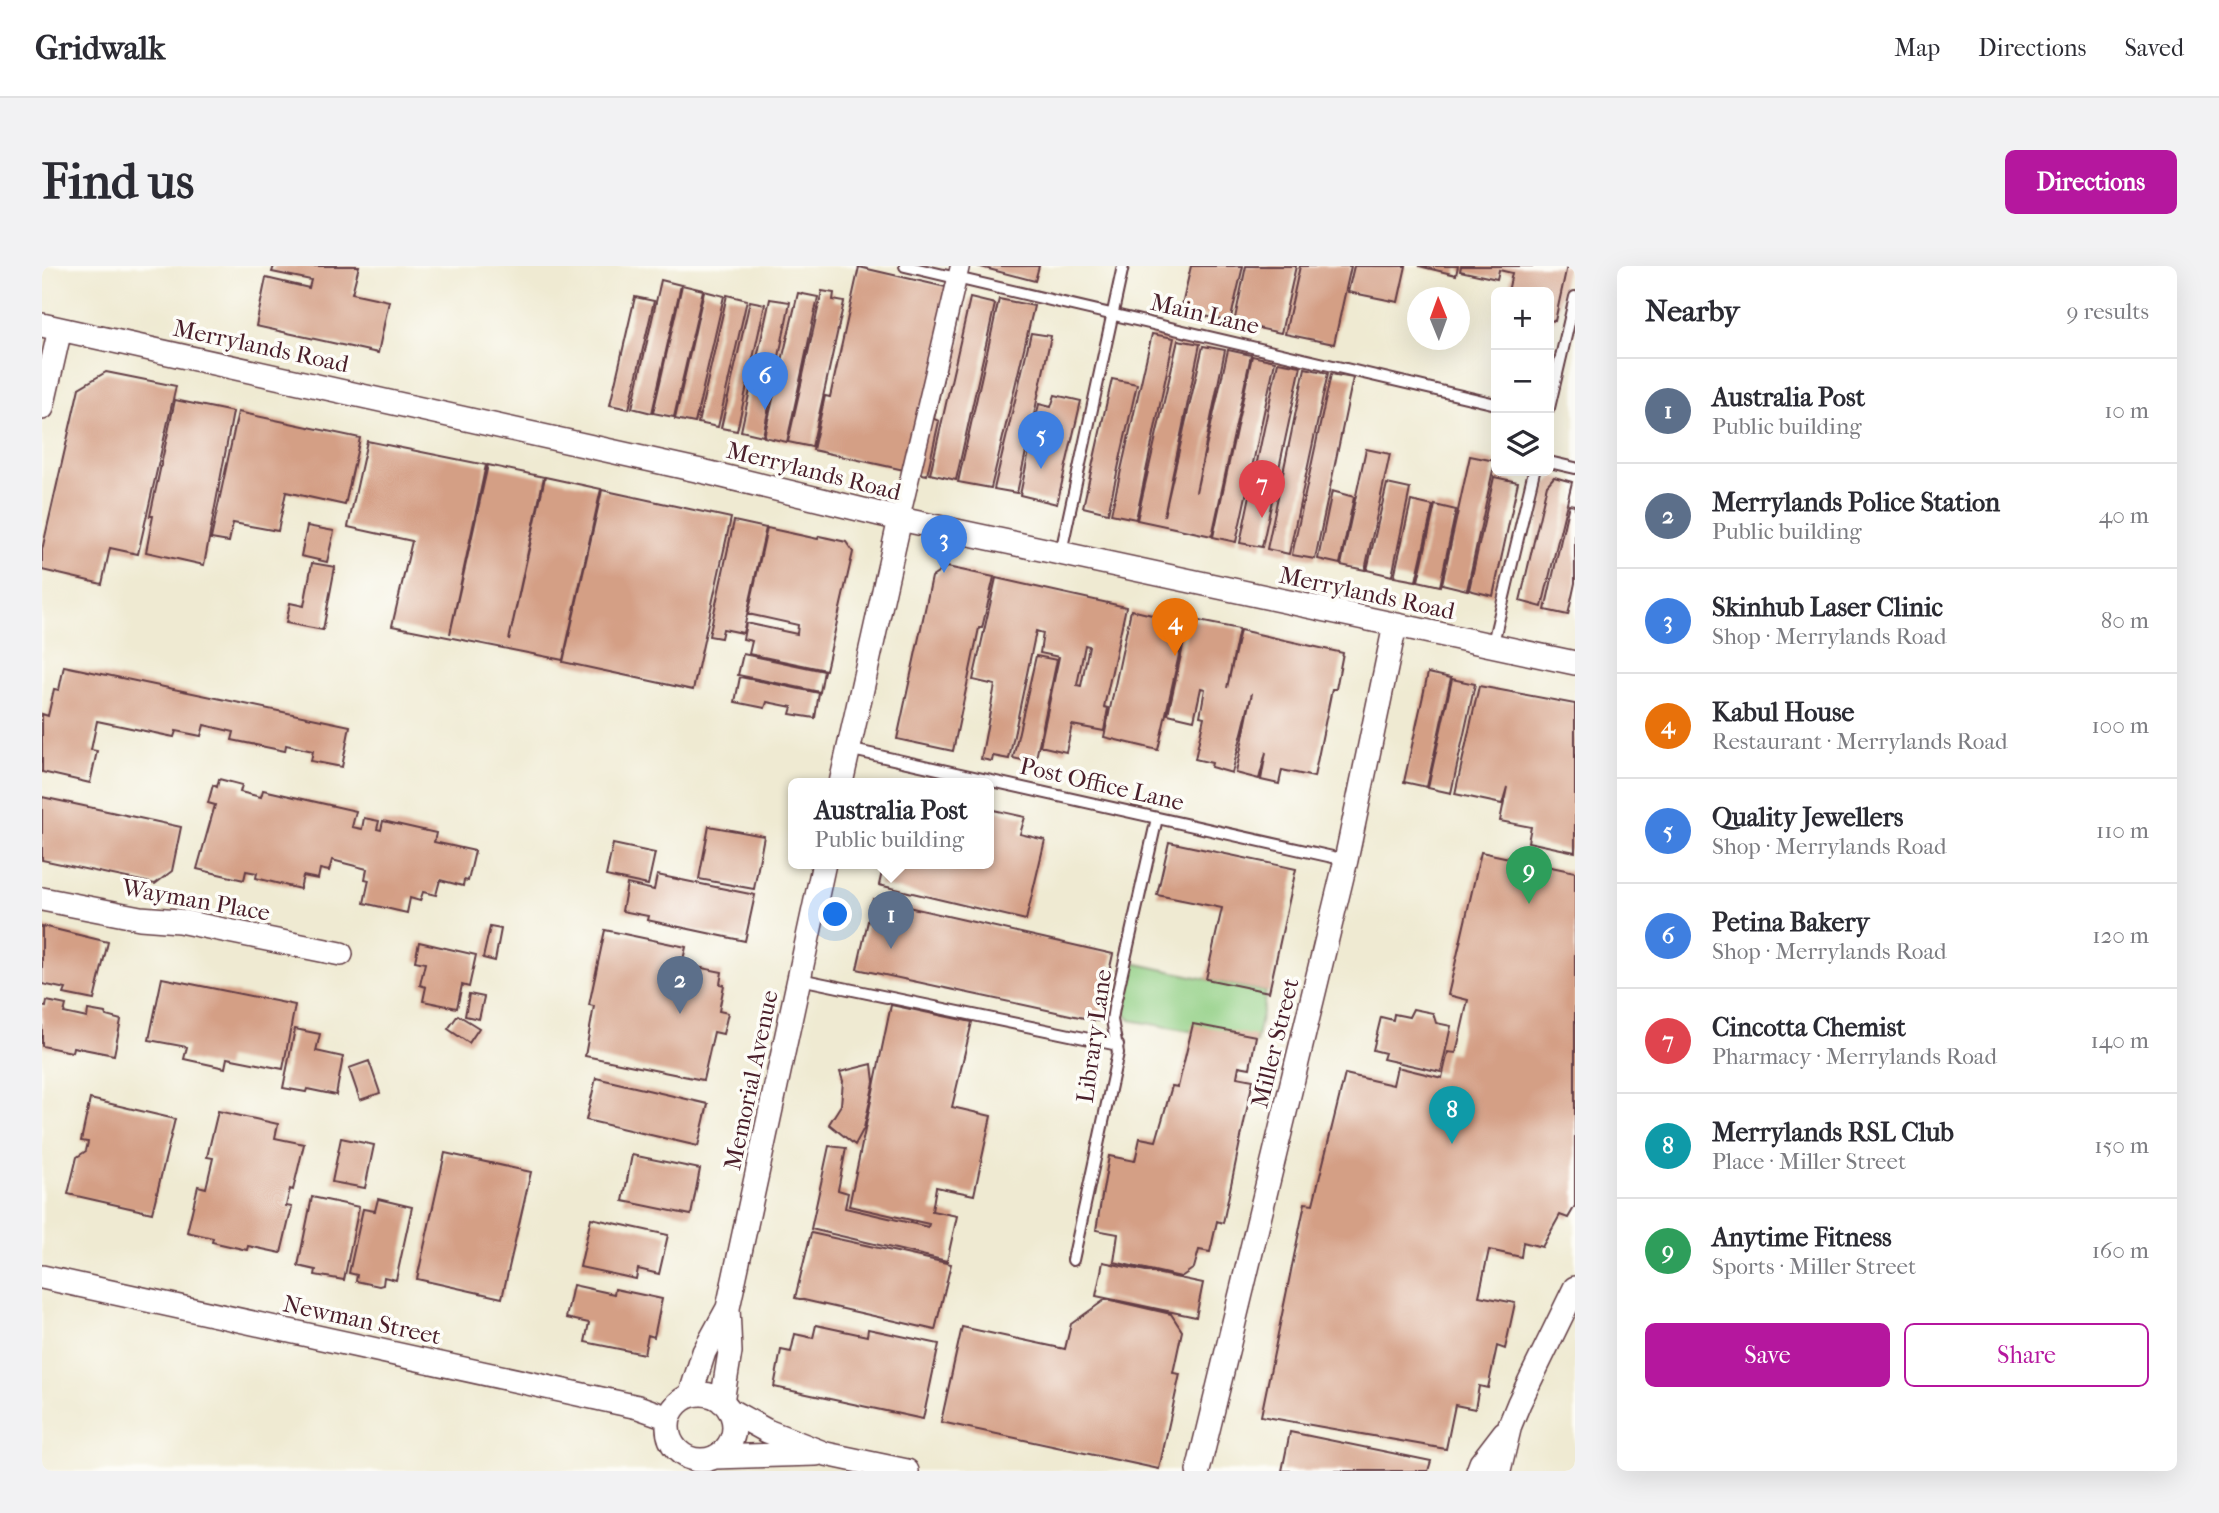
<!DOCTYPE html>
<html lang="en">
<head>
<meta charset="utf-8">
<style>
	:root { --surface:#fff; --page:#f2f2f3; --text:#2b2b33; --muted:#7c7c81; --line:#e1e1e2; --accent:#b5179e }
	body { margin:0; font-family:"IM FELL French Canon",serif; background:var(--page); color:var(--text) }
	.controls { position:absolute; right:21px; top:21px; display:grid; overflow:hidden; border-radius:10px; box-shadow:0 7px 28px #0002 }
	.controls button { width:63px; height:63px; display:grid; place-items:center; padding:0; border:0; border-bottom:2px solid var(--line); background:var(--surface); color:var(--text); font:35px sans-serif }
	.compass { position:absolute; left:1365px; top:21px; width:63px; height:63px; border-radius:50%; background:var(--surface); box-shadow:0 7px 28px #0002; rotate:359deg }
	.you { position:absolute; left:794px; top:649px; width:24px; height:24px; margin:-18px; border:5px solid #fff; border-radius:50%; background:#1a73e8; box-shadow:0 0 0 10px #1a73e833 }
	.badge { display:grid; place-items:center; width:46px; height:46px; border-radius:50%; background:var(--accent); color:#fff; font-size:23px; font-weight:700 }
	.pin { position:absolute; translate:-50% -58px; filter:drop-shadow(0 2px 4px #0008) }
	.pin::after { content:''; position:absolute; top:37px; width:24px; height:21px; background:inherit; clip-path:polygon(0 0,100% 0,50% 100%) }
	.popup { position:absolute; left:746px; top:512px; width:206px; height:91px; box-sizing:border-box; display:grid; place-content:center; border-radius:10px; background:var(--surface); filter:drop-shadow(0 2px 5px #0005); font-size:23px; white-space:nowrap; color:var(--muted) }
	.popup b { font-size:26px; color:var(--text) }
	.popup::after { content:''; position:absolute; left:50%; top:100%; margin-left:-14px; border:14px solid transparent; border-top-color:var(--surface) }
	.list { margin:0; padding:0; list-style:none }
	h2 { display:flex; justify-content:space-between; align-items:center; height:91px; margin:0; padding:0 28px; font-size:30px }
	h2 small { font-size:23px; font-weight:400; color:var(--muted) }
	.list li { display:grid; grid-template-columns:46px 1fr auto; gap:21px; align-items:center; box-sizing:border-box; height:105px; padding:0 28px; border-top:2px solid var(--line) }
	.list b { display:block; font-size:26px; white-space:nowrap }
	.list p { margin:0; font-size:23px; white-space:nowrap; color:var(--muted) }
	.list em { font-size:23px; font-style:normal; color:var(--muted) }
	.actions { display:flex; gap:14px; padding:21px 28px }
	.actions a { flex:1; padding:16px 0; border:2px solid var(--accent); border-radius:10px; text-align:center; font-size:24px; color:var(--accent) }
	.actions .main { background:var(--accent); color:#fff }
	.icon { flex:none; width:38px; height:38px; fill:none; stroke:currentColor; stroke-width:2; stroke-linecap:round; stroke-linejoin:round }
	.map { position:relative; flex:none; width:1533px; height:1205px; overflow:hidden; border-radius:10px }
	header { display:flex; align-items:center; gap:42px; box-sizing:border-box; height:98px; padding:0 35px; background:var(--surface); border-bottom:2px solid var(--line) }
	header strong { font-size:33px }
	nav { display:flex; gap:38px; margin-inline-start:auto; font-size:24px }
	.intro { display:flex; align-items:center; justify-content:space-between; box-sizing:border-box; height:168px; padding:0 42px }
	h1 { margin:0; font-size:49px }
	.button { padding:18px 32px; border-radius:10px; background:var(--accent); color:#fff; font-size:24px; font-weight:700 }
	main { display:flex; gap:42px; padding:0 42px }
	aside { flex:1; background:var(--surface); border-radius:10px; box-shadow:0 7px 28px #0002 }
	.map>svg:first-child { display:block }
	.green { fill:#91cf84; stroke:#6e7758; stroke-width:2 }
	.building { fill:#d49f85; fill-rule:evenodd }
	.lines { fill:none; stroke-linecap:round; stroke-linejoin:round }
	.service-casing { stroke:#633d44; stroke-width:14 }
	.pedestrian-casing { stroke:#633d44; stroke-width:21 }
	.minor-casing { stroke:#633d44; stroke-width:26 }
	.service { stroke:#fff; stroke-width:10 }
	.pedestrian { stroke:#fff; stroke-width:18 }
	.minor { stroke:#fff; stroke-width:23 }
	.labels { text-anchor:middle; dominant-baseline:central; stroke-width:7; stroke-linejoin:round; paint-order:stroke }
	.street-label { font-size:24px; fill:#4a1f2b; stroke:#fdfcf7 }
</style>
</head>
<body>
<header>
<strong>Gridwalk</strong>
<nav><a>Map</a><a>Directions</a><a>Saved</a></nav>
</header>
<div class="intro"><h1>Find us</h1><a class="button">Directions</a></div>
<main>
<div class="map">
<svg width="1533" height="1205" viewBox="0 0 1533 1205">
	<rect width="100%" height="100%" fill="#fdfcf7"/>
	<filter id="ink" filterUnits="userSpaceOnUse"><feTurbulence type="fractalNoise" baseFrequency=".0143" numOctaves="2"/><feDisplacementMap in="SourceGraphic" scale="14" xChannelSelector="R" yChannelSelector="G"/><feConvolveMatrix kernelMatrix="1 2 1 2 8 2 1 2 1" color-interpolation-filters="sRGB"/></filter>
	<filter id="wash" filterUnits="userSpaceOnUse"><feTurbulence type="fractalNoise" baseFrequency=".00686" numOctaves="4" result="noise"/><feDisplacementMap in="SourceGraphic" scale="28" xChannelSelector="R" yChannelSelector="G"/><feGaussianBlur stdDeviation="1.57" result="paint"/><feColorMatrix in="noise" values="0 0 0 0 0 0 0 0 0 0 0 0 0 0 0 0 0 1.4 0 .05"/><feComposite in="paint" operator="in"/></filter>
	<g filter="url(#wash)">
		<rect width="100%" height="100%" fill="#efead2"/>
		<path class="green" d="M 1091,697 L 1224,726 L 1214,777 L 1088,754 L 1082,747 Z"/>
		<g id="blocks">
			<path class="building" d="M 232,0 L 317,0 L 310,27 L 347,35 L 336,87 L 214,60 L 224,12 L 267,22 L 269,14 L 230,6 Z
				M 935,0 L 997,0 L 993,15 Z
				M 1149,0 L 1201,0 L 1188,56 L 1139,44 Z
				M 1204,0 L 1254,0 L 1239,67 L 1192,57 Z
				M 1258,0 L 1309,0 L 1292,78 L 1243,68 Z
				M 1312,0 L 1364,0 L 1356,36 L 1306,26 Z
				M 1377,0 L 1416,0 L 1414,9 Z
				M 1419,0 L 1525,0 L 1513,55 L 1507,54 L 1507,26 L 1466,26 L 1470,7 L 1457,4 L 1455,13 L 1418,5 Z
				M 817,1 L 921,25 L 892,153 L 897,155 L 885,209 L 771,184 L 783,130 L 788,131 Z
				M 619,14 L 639,19 L 610,147 L 590,142 Z
				M 640,19 L 661,24 L 632,151 L 611,147 Z
				M 662,25 L 682,30 L 653,157 L 633,153 Z
				M 780,25 L 792,27 L 791,34 L 802,36 L 770,181 L 746,176 Z
				M 756,27 L 776,31 L 745,176 L 722,171 Z
				M 685,29 L 705,34 L 676,161 L 656,157 Z
				M 593,31 L 612,35 L 587,143 L 568,139 Z
				M 928,32 L 953,38 L 914,214 L 888,208 Z
				M 728,33 L 748,36 L 721,170 L 699,165 Z
				M 957,33 L 992,40 L 949,222 L 916,216 Z
				M 708,35 L 723,38 L 695,165 L 679,162 Z
				M 989,67 L 1009,70 L 975,227 L 952,223 Z
				M 1110,68 L 1132,72 L 1094,253 L 1069,248 Z
				M 1136,74 L 1158,78 L 1122,250 L 1161,80 L 1183,84 L 1154,226 L 1186,84 L 1209,89 L 1170,270 L 1095,254 Z
				M 1210,90 L 1233,95 L 1194,276 L 1171,271 Z
				M 1236,96 L 1259,100 L 1220,281 L 1198,277 Z
				M 1263,102 L 1286,107 L 1247,288 L 1225,283 Z
				M 64,106 L 134,120 L 96,288 L 68,282 L 60,318 L 0,304 L 0,284 L 37,122 Z
				M 1289,108 L 1311,112 L 1273,293 L 1250,289 Z
				M 1070,113 L 1095,118 L 1066,247 L 1041,241 Z
				M 1013,129 L 1039,135 L 1015,238 L 978,229 L 997,138 L 1009,141 Z
				M 133,134 L 191,146 L 162,299 L 104,286 L 111,250 L 108,250 Z
				M 196,146 L 318,172 L 303,239 L 244,226 L 236,265 L 191,257 L 187,276 L 169,273 Z
				M 325,175 L 444,199 L 408,368 L 446,199 L 502,211 L 467,374 L 503,211 L 559,223 L 521,394 L 350,360 L 370,275 L 306,261 Z
				M 1324,183 L 1348,188 L 1323,304 L 1299,299 Z
				M 1428,190 L 1453,195 L 1425,324 L 1400,318 Z
				M 1452,211 L 1476,216 L 1451,330 L 1427,324 Z
				M 1512,211 L 1530,216 L 1500,341 L 1478,335 L 1505,219 Z
				M 1345,218 L 1368,223 L 1350,310 L 1325,304 Z
				M 560,224 L 689,252 L 651,424 L 521,396 Z
				M 1290,225 L 1312,231 L 1298,298 L 1276,293 Z
				M 1369,235 L 1391,240 L 1374,315 L 1352,311 Z
				M 1527,238 L 1533,239 L 1533,317 L 1526,349 L 1503,344 Z
				M 1393,239 L 1414,244 L 1398,320 L 1376,315 Z
				M 692,255 L 724,262 L 701,367 L 681,363 L 679,372 L 667,370 Z
				M 265,260 L 292,265 L 285,296 L 259,290 Z
				M 725,262 L 776,273 L 777,270 L 804,276 L 811,286 L 784,404 L 707,388 L 710,375 L 701,373 L 704,357 L 755,368 L 756,359 L 706,348 Z
				M 270,297 L 293,301 L 281,364 L 244,357 L 248,337 L 262,340 Z
				M 905,301 L 952,311 L 940,362 L 937,362 L 911,485 L 855,473 L 890,311 Z
				M 954,312 L 1084,341 L 1062,441 L 1066,442 L 1062,465 L 1030,459 L 1024,486 L 998,480 L 1017,391 L 998,387 L 1001,367 L 994,365 L 967,493 L 951,490 L 950,495 L 939,493 L 953,419 L 931,414 ZM 1043,379 L 1047,380 L 1039,420 L 1035,419 Z
				M 1089,344 L 1144,357 L 1116,484 L 1062,471 Z
				M 1147,353 L 1197,363 L 1185,422 L 1198,364 L 1301,387 L 1294,423 L 1290,423 L 1272,511 L 1240,504 L 1237,518 L 1219,514 L 1224,486 L 1217,513 L 1194,507 L 1210,427 L 1190,507 L 1169,501 L 1170,497 L 1153,493 L 1162,451 L 1158,450 L 1163,423 L 1159,422 L 1152,454 L 1126,448 Z
				M 701,388 L 782,405 L 778,426 L 696,409 Z
				M 994,390 L 1015,394 L 993,497 L 971,492 Z
				M 22,400 L 308,460 L 300,501 L 269,495 L 271,485 L 244,479 L 243,485 L 190,474 L 192,466 L 162,459 L 159,470 L 134,465 L 132,471 L 55,455 L 49,484 L 55,485 L 48,517 L 0,506 L 0,448 L 6,450 L 12,423 L 17,424 Z
				M 1386,407 L 1409,412 L 1385,521 L 1362,516 Z
				M 698,411 L 777,427 L 773,452 L 748,448 L 750,441 L 725,436 L 723,442 L 693,436 Z
				M 1410,413 L 1433,418 L 1409,527 L 1386,522 Z
				M 1437,420 L 1533,438 L 1533,586 L 1486,576 L 1489,561 L 1458,555 L 1465,521 L 1460,538 L 1413,528 Z
				M 177,513 L 200,519 L 198,526 L 219,531 L 221,524 L 314,545 L 310,561 L 320,563 L 322,552 L 337,555 L 335,563 L 339,564 L 341,555 L 394,567 L 392,576 L 433,585 L 426,615 L 422,614 L 421,620 L 398,614 L 394,629 L 381,626 L 378,635 L 368,632 L 365,647 L 322,637 L 327,614 L 323,613 L 325,603 L 290,594 L 287,605 L 278,603 L 276,613 L 261,610 L 258,623 L 214,612 L 215,607 L 204,605 L 202,614 L 155,603 L 173,539 L 166,537 L 171,519 L 175,521 Z
				M 0,531 L 139,561 L 130,605 L 113,618 L 0,594 Z
				M 947,543 L 983,551 L 978,568 L 1003,574 L 984,654 L 837,619 L 842,597 L 947,597 Z
				M 667,560 L 722,570 L 712,623 L 657,613 Z
				M 1127,576 L 1254,603 L 1227,726 L 1164,713 L 1180,642 L 1115,629 Z
				M 571,578 L 613,587 L 606,619 L 564,610 Z
				M 1439,586 L 1533,606 L 1533,940 L 1526,952 L 1518,949 L 1500,981 L 1481,976 L 1479,991 L 1447,984 L 1437,1030 L 1473,1037 L 1463,1083 L 1455,1080 L 1446,1122 L 1437,1120 L 1433,1143 L 1413,1139 L 1404,1183 L 1219,1150 L 1263,937 L 1271,938 L 1303,808 L 1351,819 L 1355,801 L 1400,812 L 1406,786 L 1414,787 L 1426,734 L 1406,729 Z
				M 615,609 L 713,629 L 703,675 L 605,654 L 606,650 L 580,645 L 585,618 L 612,624 Z
				M 831,633 L 1071,688 L 1056,755 L 815,703 Z
				M 0,660 L 66,676 L 52,734 L 22,728 L 24,723 L 0,718 Z
				M 448,661 L 459,663 L 453,695 L 441,692 Z
				M 563,664 L 644,681 L 640,698 L 680,706 L 678,718 L 682,719 L 677,745 L 686,747 L 681,768 L 672,766 L 661,814 L 543,790 L 552,740 L 547,739 Z
				M 377,676 L 434,689 L 427,721 L 420,719 L 415,742 L 381,735 L 384,721 L 378,719 L 383,697 L 373,695 Z
				M 120,712 L 253,739 L 241,803 L 185,792 L 183,802 L 142,793 L 145,781 L 107,774 Z
				M 427,728 L 442,731 L 437,753 L 423,750 Z
				M 5,735 L 24,739 L 22,747 L 45,752 L 46,744 L 63,747 L 64,750 L 79,754 L 72,789 L 31,781 L 30,786 L 0,780 L 0,740 L 4,741 Z
				M 849,739 L 930,756 L 910,841 L 949,850 L 932,929 L 894,921 L 890,945 L 915,950 L 905,995 L 769,963 L 787,880 L 804,882 L 796,924 L 806,927 L 803,942 L 886,961 L 887,958 L 807,940 Z
				M 1371,743 L 1391,747 L 1394,757 L 1409,760 L 1399,806 L 1341,793 L 1343,787 L 1331,784 L 1339,751 L 1351,754 L 1352,748 L 1367,751 Z
				M 416,749 L 437,762 L 427,777 L 406,763 Z
				M 1151,758 L 1214,770 L 1208,802 L 1197,800 L 1195,811 L 1211,814 L 1181,957 L 1175,955 L 1168,986 L 1157,984 L 1152,1002 L 1139,1011 L 1072,996 L 1076,968 L 1054,964 L 1067,890 L 1093,895 L 1098,872 L 1114,875 L 1130,820 L 1136,821 Z
				M 253,763 L 278,768 L 274,785 L 301,791 L 294,829 L 265,823 L 264,826 L 241,822 Z
				M 327,795 L 338,827 L 318,834 L 307,802 Z
				M 830,798 L 832,816 L 822,862 L 813,879 L 787,858 L 799,839 L 801,815 L 798,806 Z
				M 554,812 L 666,838 L 656,880 L 544,854 Z
				M 48,833 L 133,853 L 110,947 L 26,928 L 35,891 L 44,885 L 46,876 L 39,875 Z
				M 176,845 L 236,858 L 233,872 L 262,878 L 251,924 L 248,923 L 244,940 L 250,941 L 239,987 L 206,980 L 205,984 L 170,976 L 171,972 L 145,966 L 156,920 L 164,922 L 171,892 L 165,891 Z
				M 299,872 L 332,879 L 323,922 L 290,916 Z
				M 403,887 L 489,906 L 460,1032 L 375,1013 Z
				M 590,889 L 658,903 L 649,949 L 581,935 Z
				M 270,931 L 317,941 L 302,1014 L 273,1009 L 274,1004 L 256,1000 Z
				M 336,933 L 370,941 L 354,1014 L 342,1011 L 341,1019 L 337,1020 L 314,1015 L 315,1009 L 307,1007 L 321,943 L 333,945 Z
				M 549,952 L 626,969 L 617,1008 L 596,1003 L 594,1013 L 538,1001 Z
				M 769,967 L 909,998 L 893,1064 L 753,1032 Z
				M 1061,996 L 1161,1017 L 1154,1051 L 1054,1030 Z
				M 531,1019 L 572,1028 L 573,1023 L 620,1033 L 612,1071 L 606,1069 L 602,1088 L 543,1076 L 547,1057 L 524,1052 Z
				M 1064,1033 L 1129,1048 L 1140,1065 L 1131,1107 L 1138,1108 L 1117,1203 L 899,1156 L 920,1061 L 1023,1083 L 1029,1058 Z
				M 774,1059 L 825,1070 L 826,1063 L 897,1078 L 881,1153 L 732,1121 L 739,1084 L 749,1086 L 753,1068 L 771,1072 Z
				M 1248,1166 L 1389,1195 L 1386,1205 L 1240,1205 Z"/>
		</g>
	</g>
	<g filter="url(#ink)">
		<use href="#blocks" fill-opacity="0" stroke="#633d44" stroke-width="2"/>
		<g class="lines">
			<defs>
				<path id="service" d="M 863,0 L 1454,138
					M 1507,142 L 1533,31
					M 1507,196 L 1533,202
					M 1019,286 L 1081,0
					M 1450,381 L 1492,205
					M 806,483 L 1304,594
					M 758,713 L 1076,779
					M 1031,994 L 1076,787 L 1070,754 L 1072,742 L 1115,552"/>
				<path id="pedestrian" d="M 858,253 L 918,0"/>
				<path id="minor" d="M 0,59 L 668,207 L 858,253 L 1533,397
					M 0,142 L 18,63
					M 799,517 L 858,253
					M 0,633 L 98,652 L 137,655 L 299,688
					M 0,1011 L 596,1141 L 627,1152
					M626 1161a33 33 0 1 1 66 0a33 33 0 1 1-66 0Z
					M 648,1130 L 662,1086 L 686,1042
					M 680,1136 L 688,1086 L 686,1042 L 782,597
					M 687,1144 L 725,1165 L 784,1188 L 865,1205
					M 673,1191 L 774,1188
					M 1156,1205 L 1304,594 L 1353,359
					M 1436,1205 L 1439,1197 L 1462,1167
					M 1457,1205 L 1468,1159 L 1477,1137 L 1533,1022"/>
			</defs>
			<use href="#service" class="service-casing"/>
			<use href="#pedestrian" class="pedestrian-casing"/>
			<use href="#minor" class="minor-casing"/>
			<use href="#service" class="service"/>
			<use href="#pedestrian" class="pedestrian"/>
			<use href="#minor" class="minor"/>
		</g>
	</g>
	<g class="labels">
		<g class="street-label">
			<text transform="translate(1163 48) rotate(13)">Main Lane</text>
			<text transform="translate(219 80) rotate(12)">Merrylands Road</text>
			<text transform="translate(772 205) rotate(14)">Merrylands Road</text>
			<text transform="translate(1325 327) rotate(12)">Merrylands Road</text>
			<text transform="translate(1060 518) rotate(13)">Post Office Lane</text>
			<text transform="translate(154 634) rotate(10)">Wayman Place</text>
			<text transform="translate(1052 770) rotate(-82)">Library Lane</text>
			<text transform="translate(1233 777) rotate(-76)">Miller Street</text>
			<text transform="translate(709 814) rotate(-78)">Memorial Avenue</text>
			<text transform="translate(320 1054) rotate(12)">Newman Street</text>
		</g>
	</g>
</svg>
<div class="controls">
<button>+</button>
<button>−</button>
<button><svg class="icon" aria-label="layers" viewBox="0 0 24 24"><path d="M12 4l9 5-9 5-9-5zM3 14l9 5 9-5"/></svg></button>
</div>
<svg class="compass" viewBox="-18 -18 36 36"><path d="M0-13l5 13h-10z" fill="#e53935"/><path d="M0 13l5-13h-10z" fill="#7c7c81"/></svg>
<div class="you"></div>
<div class="pin badge" style="left:849px;top:683px;background:#5c6f8a">1</div>
<div class="popup"><b>Australia Post</b>Public building</div>
<div class="pin badge" style="left:638px;top:748px;background:#5c6f8a">2</div>
<div class="pin badge" style="left:902px;top:307px;background:#3f7fe0">3</div>
<div class="pin badge" style="left:1133px;top:390px;background:#e8710a">4</div>
<div class="pin badge" style="left:999px;top:203px;background:#3f7fe0">5</div>
<div class="pin badge" style="left:723px;top:144px;background:#3f7fe0">6</div>
<div class="pin badge" style="left:1220px;top:252px;background:#e0444e">7</div>
<div class="pin badge" style="left:1410px;top:878px;background:#0f9aa8">8</div>
<div class="pin badge" style="left:1487px;top:638px;background:#2e9e5b">9</div>
</div>
<aside>
<h2>Nearby<small>9 results</small></h2>
<ul class="list">
<li><span class="badge" style="background:#5c6f8a">1</span><div><b>Australia Post</b><p>Public building</p></div><em>10 m</em></li>
<li><span class="badge" style="background:#5c6f8a">2</span><div><b>Merrylands Police Station</b><p>Public building</p></div><em>40 m</em></li>
<li><span class="badge" style="background:#3f7fe0">3</span><div><b>Skinhub Laser Clinic</b><p>Shop · Merrylands Road</p></div><em>80 m</em></li>
<li><span class="badge" style="background:#e8710a">4</span><div><b>Kabul House</b><p>Restaurant · Merrylands Road</p></div><em>100 m</em></li>
<li><span class="badge" style="background:#3f7fe0">5</span><div><b>Quality Jewellers</b><p>Shop · Merrylands Road</p></div><em>110 m</em></li>
<li><span class="badge" style="background:#3f7fe0">6</span><div><b>Petina Bakery</b><p>Shop · Merrylands Road</p></div><em>120 m</em></li>
<li><span class="badge" style="background:#e0444e">7</span><div><b>Cincotta Chemist</b><p>Pharmacy · Merrylands Road</p></div><em>140 m</em></li>
<li><span class="badge" style="background:#0f9aa8">8</span><div><b>Merrylands RSL Club</b><p>Place · Miller Street</p></div><em>150 m</em></li>
<li><span class="badge" style="background:#2e9e5b">9</span><div><b>Anytime Fitness</b><p>Sports · Miller Street</p></div><em>160 m</em></li>
</ul>
<div class="actions"><a class="main">Save</a><a>Share</a></div>
</aside>
</main>
</body>
</html>
